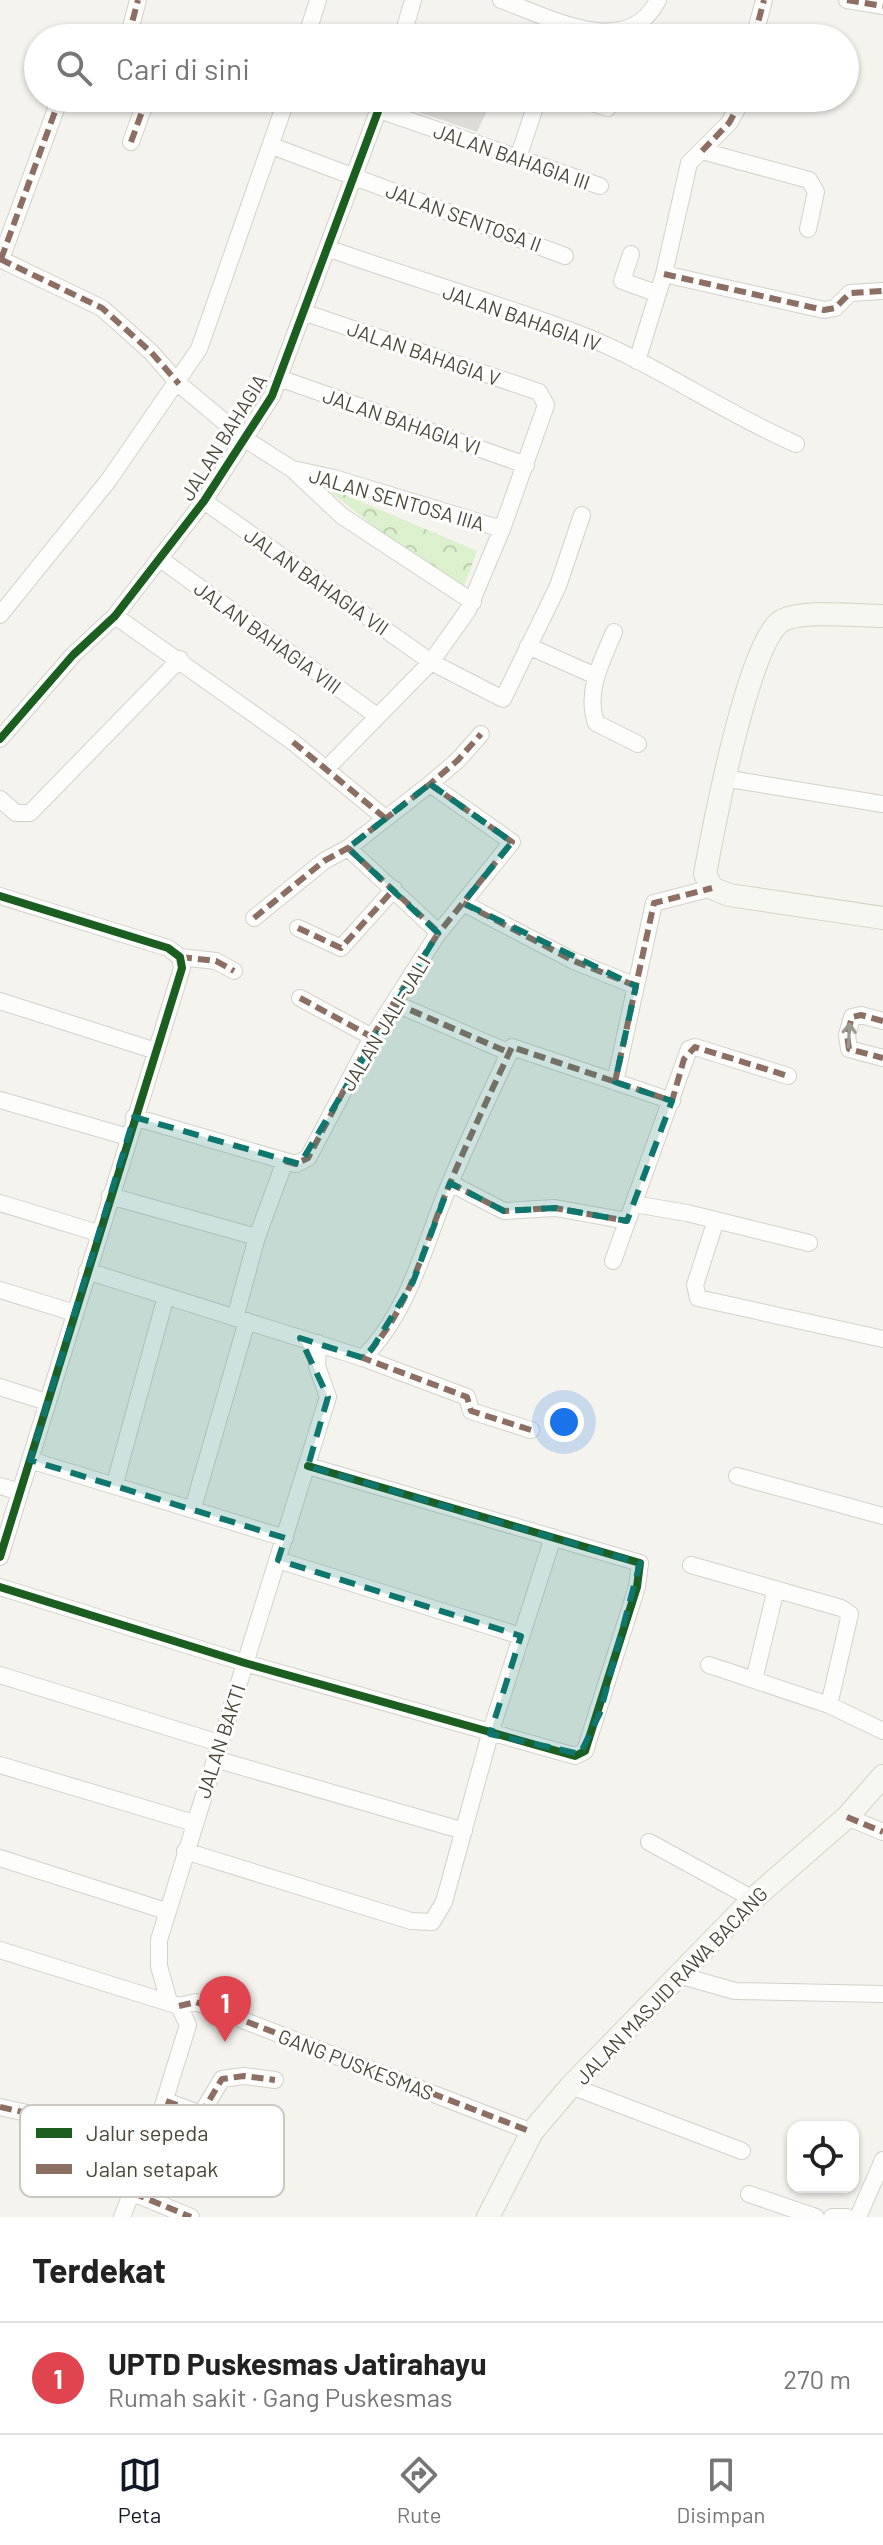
<!DOCTYPE html>
<html lang="id">
<head>
<meta charset="utf-8">
<style>
	:root { --surface:#fff; --page:#f2f2f2; --text:#222; --muted:#767676; --line:#e0e0e0; --accent:#111827 }
	body { margin:0; font-family:Barlow,sans-serif; background:var(--page); color:var(--text) }
	.controls { position:absolute; right:24px; bottom:24px; display:grid; overflow:hidden; border-radius:16px; box-shadow:0 2px 6px #0004 }
	.controls button { width:72px; height:72px; display:grid; place-items:center; padding:0; border:0; border-bottom:2px solid var(--line); background:var(--surface); color:var(--text); font:40px sans-serif }
	.you { position:absolute; left:564px; top:1422px; width:28px; height:28px; margin:-20px; border:6px solid #fff; border-radius:50%; background:#1a73e8; box-shadow:0 0 0 12px #1a73e833 }
	.badge { display:grid; place-items:center; width:52px; height:52px; border-radius:50%; background:var(--accent); color:#fff; font-size:26px; font-weight:700 }
	.pin { position:absolute; translate:-50% -66px; filter:drop-shadow(0 2px 4px #0008) }
	.pin::after { content:''; position:absolute; top:42px; width:28px; height:24px; background:inherit; clip-path:polygon(0 0,100% 0,50% 100%) }
	.list { margin:0; padding:0; list-style:none }
	h2 { display:flex; justify-content:space-between; align-items:center; height:104px; margin:0; padding:0 32px; font-size:34px }
	h2 small { font-size:26px; font-weight:400; color:var(--muted) }
	.list li { display:grid; grid-template-columns:52px 1fr auto; gap:24px; align-items:center; box-sizing:border-box; height:112px; padding:0 32px; border-top:2px solid var(--line) }
	.list b { display:block; font-size:30px; white-space:nowrap }
	.list p { margin:0; font-size:26px; white-space:nowrap; color:var(--muted) }
	.list em { font-size:26px; font-style:normal; color:var(--muted) }
	.icon { flex:none; width:44px; height:44px; fill:none; stroke:currentColor; stroke-width:2; stroke-linecap:round; stroke-linejoin:round }
	.map { position:relative; flex:none; width:883px; height:2217px; overflow:hidden }
	.search { position:absolute; background:var(--surface); box-shadow:0 2px 6px #0004; left:24px; right:24px; top:24px; height:88px; display:flex; align-items:center; gap:20px; box-sizing:border-box; padding:0 28px; border-radius:44px; color:var(--muted); font-size:30px }
	.sheet { height:216px; background:var(--surface) }
	nav { display:flex; justify-content:space-around; align-items:center; box-sizing:border-box; height:112px; border-top:2px solid var(--line); background:var(--surface); font-size:22px; color:var(--muted) }
	nav a { display:grid; justify-items:center; gap:4px }
	nav .on { color:var(--accent) }
	.map>svg:first-child { display:block }
	.forest { fill:url(#forest-crowns) }
	.building { fill:#dedcd6 }
	.lines { fill:none; stroke-linecap:round; stroke-linejoin:round }
	.street-casing { stroke:#d2d1cb; stroke-width:18 }
	.secondary-casing { stroke:#d4d3c4; stroke-width:24 }
	.street { stroke:#fdfdfc; stroke-width:16 }
	.secondary { stroke:#f7f7f1; stroke-width:22 }
	.quiet { stroke:#8d6e63; stroke-width:6; stroke-dasharray:12 6; stroke-linecap:butt }
	.cycleway-casing { stroke:#fff; stroke-width:13 }
	.cycleway { stroke:#1b5e20; stroke-width:8 }
	.oneway { stroke:#9c9990 }
	.marked { fill:#0f766e; fill-opacity:0.2; stroke:#0f766e; stroke-width:6; stroke-dasharray:16 10; stroke-linejoin:round }
	.labels { text-anchor:middle; dominant-baseline:central; stroke-width:6; stroke-linejoin:round; paint-order:stroke }
	.street-label { font-size:20px; fill:#4c4837; stroke:#fff }
	.key { fill:#fff; stroke:#c9c8c3; stroke-width:2 }
	.key-label { font-size:22px; fill:#4c4837 }
</style>
</head>
<body>
<div class="map">
<svg width="883" height="2217" viewBox="0 0 883 2217">
	<defs>
		<pattern id="forest-crowns" width="20" height="18" patternUnits="userSpaceOnUse" patternTransform="scale(2)"><rect width="20" height="18" fill="#dbf0cc"/><path d="M2 6a3 3 0 1 1 6 0M12 15a3 3 0 1 1 6 0" fill="none" stroke="#becfb0"/></pattern>
	</defs>
	<rect width="100%" height="100%" fill="#f4f3ee"/>
	<path class="forest" d="M 322,485 L 477,551 L 463,589 L 452,588 Z"/>
	<path class="building" d="M 394,98 L 493,98 L 477,132 L 406,108 L 393,102 Z"/>
	<g class="lines">
		<defs>
			<path id="street" d="M 501,0 C 547,16 627,62 658,0
				M 847,0 L 883,6
				M 128,38 L 138,0
				M 306,38 L 318,0
				M 402,38 L 413,0
				M 754,38 L 764,0
				M 576,98 L 608,108
				M 379,110 L 600,186
				M 131,142 L 147,98
				M 272,146 L 565,256
				M 702,151 L 809,180 L 816,192 L 808,229
				M 518,158 L 538,98
				M 327,248 C 409,277 493,302 574,332 C 650,360 720,411 796,444
				M 631,254 L 622,281 L 656,293
				M 0,259 L 102,308 L 151,352 L 179,384 L 245,439 L 292,469 L 342,516 L 473,602
				M 1,259 L 60,98
				M 664,274 L 824,310 L 835,308 L 850,293 L 883,291
				M 303,312 L 539,392 L 546,405 L 502,529 L 468,610 L 431,662 L 333,762
				M 637,361 L 664,274 L 689,163 L 729,123 L 743,98
				M 279,378 L 526,465
				M 293,469 L 334,478 L 502,529
				M 204,501 L 431,662 L 503,699 L 558,586 L 582,515
				M 159,558 L 377,716
				M 0,615 L 108,481 L 199,349 L 287,98
				M 115,616 L 293,742 L 385,818
				M 614,632 C 602,661 585,691 596,723 L 638,744
				M 528,646 L 596,676
				M 0,739 L 73,655 L 115,616 L 204,501 L 272,396 L 383,98
				M 723,778 L 883,804
				M 430,784 L 512,842 L 437,935
				M 0,799 L 16,813 L 30,813 L 180,659
				M 0,896 L 168,948 L 180,957 L 182,968 L 0,1557
				M 463,903 L 574,961 L 636,986
				M 254,918 L 324,861 L 348,848 L 430,784 L 458,760 L 481,734
				M 298,928 L 341,948 L 394,889
				M 180,957 L 216,961 L 234,971
				M 300,998 L 372,1037
				M 0,1001 L 156,1051
				M 394,1003 L 510,1053
				M 883,1021 L 861,1015 L 852,1017 L 847,1035 L 849,1049 L 883,1058
				M 615,1082 L 654,903 L 712,888
				M 0,1100 L 128,1137
				M 134,1117 L 285,1161 L 257,1237 L 235,1318
				M 285,1161 L 296,1164 L 308,1158 L 372,1037 L 437,935 L 436,930 L 348,848
				M 450,1183 L 504,1211 L 555,1208 L 627,1221
				M 110,1196 L 257,1237
				M 0,1203 L 98,1233
				M 634,1204 L 687,1213 L 809,1243
				M 716,1220 L 695,1285 L 698,1298 L 883,1339
				M 613,1261 L 689,1049 L 695,1047 L 788,1076
				M 87,1271 L 363,1358 L 467,1397 L 471,1411 L 531,1430
				M 0,1290 L 75,1313
				M 363,1358 C 409,1312 424,1246 448,1188 C 468,1140 490,1094 512,1047 L 672,1101
				M 0,1387 L 47,1402
				M 30,1460 L 285,1538
				M 737,1476 L 883,1516
				M 115,1483 L 166,1296
				M 0,1486 L 20,1492
				M 193,1508 L 247,1321
				M 278,1560 L 521,1636
				M 691,1565 L 841,1608 L 850,1614 L 829,1705
				M 0,1587 L 245,1663 L 575,1756 L 585,1751 L 637,1587 L 640,1563 L 308,1466
				M 709,1665 L 829,1705 L 883,1731
				M 0,1675 L 219,1743
				M 754,1680 L 776,1589
				M 215,1759 L 464,1831
				M 0,1765 L 194,1823
				M 847,1817 L 883,1832
				M 649,1842 L 753,1899
				M 185,1851 L 411,1921 L 432,1922 L 444,1902 L 490,1734 L 553,1537
				M 0,1858 L 166,1911
				M 0,1950 L 179,2006 L 188,2025 L 152,2141 L 122,2217
				M 682,1976 L 735,1991 L 883,1994
				M 169,2002 L 159,1966 L 159,1940 L 328,1397 L 317,1366 L 318,1343
				M 179,2006 L 196,2002 L 532,2132
				M 571,2086 L 742,2151
				M 166,2101 L 201,2114 L 222,2079 L 244,2076 L 275,2080
				M 0,2107 L 152,2141
				M 133,2193 L 191,2217
				M 749,2194 L 816,2217
				M 832,2217 L 847,2217
				M 858,2217 L 883,2160"/>
			<path id="secondary" d="M 883,616 C 858,616 799,609 780,622 C 748,645 713,830 705,874 L 712,888 L 729,895 L 883,918
				M 488,2217 L 532,2132 L 571,2086 L 753,1899 L 847,1817 L 883,1776"/>
		</defs>
		<use href="#street" class="street-casing"/>
		<use href="#secondary" class="secondary-casing"/>
		<use href="#street" class="street"/>
		<use href="#secondary" class="secondary"/>
		<path class="quiet" d="M 847,0 L 883,6
			M 128,38 L 138,0
			M 754,38 L 764,0
			M 131,142 L 147,98
			M 702,151 L 729,123 L 743,98
			M 0,259 L 102,308 L 151,352 L 179,384
			M 1,259 L 60,98
			M 664,274 L 824,310 L 835,308 L 850,293 L 883,291
			M 293,742 L 385,818
			M 430,784 L 512,842 L 437,935
			M 463,903 L 574,961 L 636,986
			M 254,918 L 324,861 L 348,848 L 430,784 L 458,760 L 481,734
			M 298,928 L 341,948 L 394,889
			M 180,957 L 216,961 L 234,971
			M 300,998 L 372,1037
			M 394,1003 L 510,1053
			M 883,1021 L 861,1015 L 852,1017 L 847,1035 L 849,1049 L 883,1058
			M 615,1082 L 654,903 L 712,888
			M 285,1161 L 296,1164 L 308,1158 L 372,1037 L 437,935 L 436,930 L 348,848
			M 450,1183 L 504,1211 L 555,1208 L 627,1221
			M 531,1430 L 471,1411 L 467,1397 L 363,1358 C 409,1312 424,1246 448,1188 C 468,1140 490,1094 512,1047 L 672,1101 L 684,1059 L 695,1047 L 788,1076
			M 847,1817 L 883,1832
			M 179,2006 L 196,2002 L 532,2132
			M 166,2101 L 201,2114 L 222,2079 L 244,2076 L 275,2080
			M 0,2107 L 152,2141
			M 133,2193 L 191,2217"/>
		<defs>
			<path id="cycleway" d="M 0,739 L 73,655 L 115,616 L 204,501 L 272,396 L 383,98
				M 0,896 L 168,948 L 180,957 L 182,968 L 0,1557
				M 0,1587 L 245,1663 L 575,1756 L 585,1751 L 637,1587 L 640,1563 L 308,1466"/>
		</defs>
		<use href="#cycleway" class="cycleway-casing"/>
		<use href="#cycleway" class="cycleway"/>
	</g>
	<defs><path id="oneway-shaft" d="M-6 0H5M1.5-3L5.5 0L1.5 3" fill="none" stroke-width="1.6" stroke-linecap="round" stroke-linejoin="round" transform="scale(2)"/></defs>
	<use class="oneway" href="#oneway-shaft" transform="translate(849 1035) rotate(-87)"/>
	<path class="marked" d="M 430,784 L 512,842 L 463,903 L 636,986 L 615,1082 L 672,1101 L 627,1221 L 555,1208 L 504,1211 L 450,1183 L 413,1282 L 372,1349 L 363,1358 L 300,1338 L 328,1397 L 308,1466 L 640,1563 L 600,1713 L 580,1754 L 490,1734 L 521,1636 L 278,1560 L 285,1538 L 30,1460 L 134,1117 L 300,1164 L 438,933 L 348,848 Z"/>
	<g class="labels">
		<g class="street-label">
			<text transform="translate(512 156) rotate(19)">JALAN BAHAGIA III</text>
			<text transform="translate(464 217) rotate(20)">JALAN SENTOSA II</text>
			<text transform="translate(522 317) rotate(19)">JALAN BAHAGIA IV</text>
			<text transform="translate(424 353) rotate(19)">JALAN BAHAGIA V</text>
			<text transform="translate(402 421) rotate(19)">JALAN BAHAGIA VI</text>
			<text transform="translate(223 437) rotate(-58)">JALAN BAHAGIA</text>
			<text transform="translate(397 499) rotate(16)">JALAN SENTOSA IIIA</text>
			<text transform="translate(317 581) rotate(35)">JALAN BAHAGIA VII</text>
			<text transform="translate(268 637) rotate(36)">JALAN BAHAGIA VIII</text>
			<text transform="translate(385 1023) rotate(-59)">JALAN JALI-JALI</text>
			<text transform="translate(220 1741) rotate(-72)">JALAN BAKTI</text>
			<text transform="translate(671 1985) rotate(-46)">JALAN MASJID RAWA BACANG</text>
			<text transform="translate(356 2064) rotate(21)">GANG PUSKESMAS</text>
		</g>
	</g>
	<rect x="20" y="2105" width="264" height="92" rx="12" class="key"/>
	<rect x="36" y="2128" width="36" height="10" fill="#1b5e20"/>
	<rect x="36" y="2164" width="36" height="10" fill="#8d6e63"/>
	<g class="key-label">
		<text x="86" y="2141">Jalur sepeda</text>
		<text x="86" y="2177">Jalan setapak</text>
	</g>
</svg>
<div class="controls">
<button><svg class="icon" aria-label="locate" viewBox="0 0 24 24"><circle cx="12" cy="12" r="6"/><path d="M12 2v4M12 18v4M2 12h4M18 12h4"/></svg></button>
</div>
<div class="you"></div>
<div class="pin badge" style="left:225px;top:2042px;background:#e0444e">1</div>
<div class="search"><svg class="icon" aria-label="search" viewBox="0 0 24 24"><circle cx="10" cy="10" r="6"/><path d="M15 15l6 6"/></svg>Cari di sini</div>
</div>
<section class="sheet">
<h2>Terdekat<small></small></h2>
<ul class="list">
<li><span class="badge" style="background:#e0444e">1</span><div><b>UPTD Puskesmas Jatirahayu</b><p>Rumah sakit · Gang Puskesmas</p></div><em>270 m</em></li>
</ul>
</section>
<nav>
<a class="on"><svg class="icon" aria-label="map" viewBox="0 0 24 24"><path d="M3 6l6-2 6 2 6-2v14l-6 2-6-2-6 2zM9 4v14M15 6v14"/></svg>Peta</a>
<a><svg class="icon" aria-label="directions" viewBox="0 0 24 24"><path d="M12 3l9 9-9 9-9-9zM9 14v-3h6M13 9l2 2-2 2"/></svg>Rute</a>
<a><svg class="icon" aria-label="saved" viewBox="0 0 24 24"><path d="M7 4h10v16l-5-4-5 4z"/></svg>Disimpan</a>
</nav>
</body>
</html>
